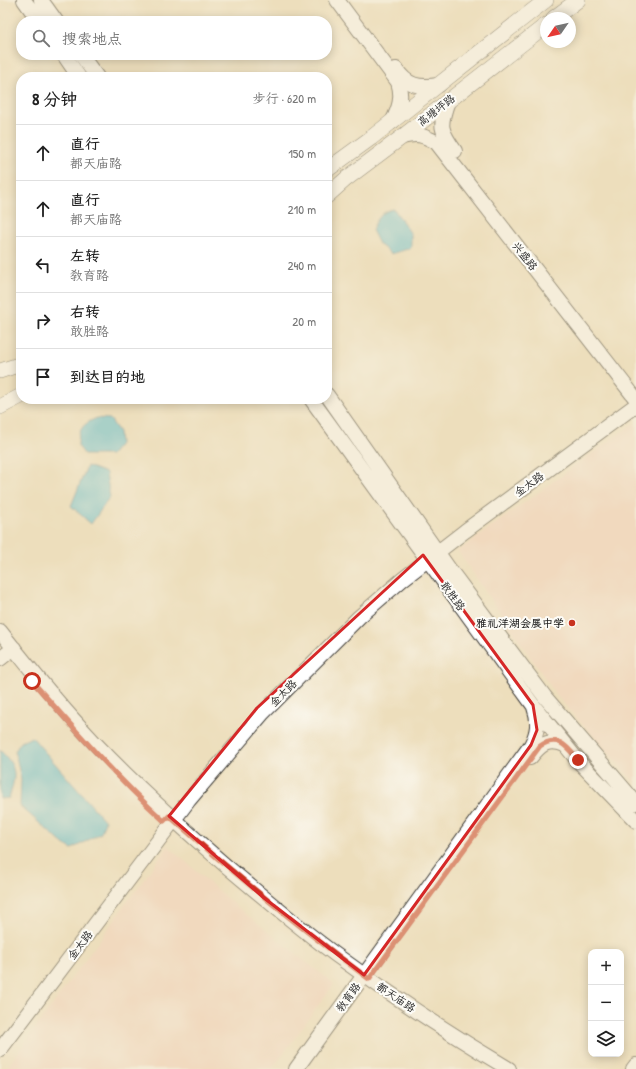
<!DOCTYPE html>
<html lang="zh">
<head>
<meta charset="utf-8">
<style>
	:root { --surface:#fff; --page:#f2f2f2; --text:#222; --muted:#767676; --line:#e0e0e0 }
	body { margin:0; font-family:"Patrick Hand","LXGW WenKai TC",sans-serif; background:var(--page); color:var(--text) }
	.controls { position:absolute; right:12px; bottom:12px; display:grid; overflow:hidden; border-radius:8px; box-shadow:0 2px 10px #0003 }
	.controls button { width:36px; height:36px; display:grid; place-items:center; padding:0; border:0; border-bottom:1px solid var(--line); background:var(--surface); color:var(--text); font:20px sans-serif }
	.compass { position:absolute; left:540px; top:12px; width:36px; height:36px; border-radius:50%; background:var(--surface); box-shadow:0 2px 10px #0003; rotate:236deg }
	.stop { position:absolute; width:12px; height:12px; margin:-9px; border:3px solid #c8321e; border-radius:50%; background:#fff }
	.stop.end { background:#c8321e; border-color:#fff; box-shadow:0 1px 4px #0008 }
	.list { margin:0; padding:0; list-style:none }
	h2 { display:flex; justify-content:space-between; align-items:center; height:52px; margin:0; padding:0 16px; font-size:17px }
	h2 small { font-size:13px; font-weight:400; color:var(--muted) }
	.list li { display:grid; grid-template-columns:26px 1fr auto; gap:12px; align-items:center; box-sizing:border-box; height:56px; padding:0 16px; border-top:1px solid var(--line) }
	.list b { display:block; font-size:15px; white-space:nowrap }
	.list p { margin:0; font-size:13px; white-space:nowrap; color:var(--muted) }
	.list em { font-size:13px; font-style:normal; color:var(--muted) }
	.icon { flex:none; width:22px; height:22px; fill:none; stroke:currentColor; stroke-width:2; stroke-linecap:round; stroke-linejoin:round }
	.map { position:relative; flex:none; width:636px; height:1069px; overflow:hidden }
	.search { position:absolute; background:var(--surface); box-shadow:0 2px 10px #0003; left:16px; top:16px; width:316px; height:44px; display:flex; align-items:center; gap:10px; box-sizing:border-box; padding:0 14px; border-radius:16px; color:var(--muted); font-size:15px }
	.panel { position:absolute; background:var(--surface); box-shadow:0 2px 10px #0003; left:16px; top:72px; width:316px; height:332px; border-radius:16px }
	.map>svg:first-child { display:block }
	.built { fill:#f5d3c1 }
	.water { fill:#58bed6; stroke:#3a6d79 }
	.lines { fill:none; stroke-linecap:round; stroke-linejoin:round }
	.secondary-casing { stroke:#3b3934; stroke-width:16 }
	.primary-casing { stroke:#3b3934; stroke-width:16 }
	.secondary { stroke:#fff; stroke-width:14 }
	.primary { stroke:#fff; stroke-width:15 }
	.route { stroke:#c8321e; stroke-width:5 }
	.marked { fill:none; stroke:#d62828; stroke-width:3; stroke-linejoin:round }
	.poi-dot { fill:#c8321e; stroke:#fdfcf7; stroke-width:1.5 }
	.labels { text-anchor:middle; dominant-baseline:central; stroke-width:4; stroke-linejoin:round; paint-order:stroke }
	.street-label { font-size:11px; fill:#1c1c1c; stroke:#fdfcf7 }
	.poi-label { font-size:11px; font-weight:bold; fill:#1c1c1c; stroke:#fdfcf7; text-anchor:end }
</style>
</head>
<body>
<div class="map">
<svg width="636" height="1069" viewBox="0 0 636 1069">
	<rect width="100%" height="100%" fill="#fdfcf7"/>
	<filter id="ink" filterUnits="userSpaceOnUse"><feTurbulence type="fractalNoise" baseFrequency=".025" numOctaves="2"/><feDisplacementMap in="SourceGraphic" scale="8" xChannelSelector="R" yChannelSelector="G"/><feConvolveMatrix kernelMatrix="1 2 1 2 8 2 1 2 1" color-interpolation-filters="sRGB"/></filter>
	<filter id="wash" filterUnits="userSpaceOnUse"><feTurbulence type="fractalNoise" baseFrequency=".012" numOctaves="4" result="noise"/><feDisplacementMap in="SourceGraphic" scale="16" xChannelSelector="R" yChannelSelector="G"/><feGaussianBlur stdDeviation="0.9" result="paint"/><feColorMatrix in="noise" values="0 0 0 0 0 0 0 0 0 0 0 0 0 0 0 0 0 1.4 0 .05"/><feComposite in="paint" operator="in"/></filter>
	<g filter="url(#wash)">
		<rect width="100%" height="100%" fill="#eddebc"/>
		<path class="built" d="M 634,423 L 636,426 L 636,784 L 557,696 L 458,551 Z
			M 168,846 L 231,902 L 334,984 L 272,1069 L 10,1069 L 8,1066 Z"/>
		<path class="water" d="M 394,209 L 411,234 L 411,248 L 391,254 L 379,244 L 372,230 C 376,220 383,210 394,209 Z
			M 97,418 L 110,419 L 119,432 L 120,444 L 111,455 L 85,455 L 78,446 C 78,430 82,424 97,418 Z
			M 87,466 L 106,473 L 110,497 L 91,524 L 71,506 Z
			M 32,737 L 105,821 L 101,833 L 72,849 L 63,844 L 20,806 L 21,780 L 15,751 L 21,742 Z
			M 0,750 C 18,768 16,775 9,798 L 0,799 Z"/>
	</g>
	<g filter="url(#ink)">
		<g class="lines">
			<defs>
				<path id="secondary" d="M 24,0 L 39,21
					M 41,0 L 56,21
					M 337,0 L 398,82 C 403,97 399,109 392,122
					M 64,55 L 79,77
					M 81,55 L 97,77
					M 396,69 C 408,86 418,88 439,85
					M 448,101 C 439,126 440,130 455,151
					M 402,137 C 418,133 422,135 436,142 L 636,399
					M 327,395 L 450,570 L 545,697 L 636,803
					M 311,399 L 533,705 L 578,761 L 636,821
					M 0,631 C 30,669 61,707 94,742 C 136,786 180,826 225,865 C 262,896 298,927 336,955 C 392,996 450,1034 509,1069
					M 0,659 L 14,648
					M 530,758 C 541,744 548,738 565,745
					M 0,1050 L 189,800 L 263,713 L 359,617 L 403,579 L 465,531 L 636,405
					M 296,1069 L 531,745 C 538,732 539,721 534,707
					M 633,1069 L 636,1065"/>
				<path id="primary" d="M 554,18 L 578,0
					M 327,170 L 371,138 L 546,0
					M 327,196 L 346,179 L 402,137 L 546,25
					M 0,371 L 21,364
					M 0,407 L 21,396"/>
			</defs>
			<use href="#secondary" class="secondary-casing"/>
			<use href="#primary" class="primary-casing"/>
			<use href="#secondary" class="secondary"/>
			<use href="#primary" class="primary"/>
		</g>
	</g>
	<g class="lines" filter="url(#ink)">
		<path class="route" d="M 32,681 C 74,729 117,778 164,821 L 169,816 C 233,873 300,928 369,979 L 540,746 C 559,734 567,747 578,760"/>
	</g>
	<path d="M0 0H636V1069H0ZM 423,555 L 533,705 L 537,730 L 531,745 L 364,975 L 264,898 L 169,816 L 257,708 Z" fill="#eddebc" fill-opacity=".55" fill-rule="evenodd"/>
	<path class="marked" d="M 423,555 L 533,705 L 537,730 L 531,745 L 364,975 L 264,898 L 169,816 L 257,708 Z"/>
	<circle class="poi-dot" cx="572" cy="623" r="4"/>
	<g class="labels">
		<g class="street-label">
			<text transform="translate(436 110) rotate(-38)">高塘坪路</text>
			<text transform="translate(525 256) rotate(52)">兴盛路</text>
			<text transform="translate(529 484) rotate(-36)">金太路</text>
			<text transform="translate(453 596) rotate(54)">敢胜路</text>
			<text transform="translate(283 693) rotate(-45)">金太路</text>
			<text transform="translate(80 945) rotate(-53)">金太路</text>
			<text transform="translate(348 997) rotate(-54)">教育路</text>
			<text transform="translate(396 997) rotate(34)">都天庙路</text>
		</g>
		<g class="poi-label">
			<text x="564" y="623">雅礼洋湖会展中学</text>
		</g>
	</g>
</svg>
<div class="controls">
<button>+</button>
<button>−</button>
<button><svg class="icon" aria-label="layers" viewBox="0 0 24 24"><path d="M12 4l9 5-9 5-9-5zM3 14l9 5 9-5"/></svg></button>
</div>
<svg class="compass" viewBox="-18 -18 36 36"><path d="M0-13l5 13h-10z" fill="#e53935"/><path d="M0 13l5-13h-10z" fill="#767676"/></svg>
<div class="stop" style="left:32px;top:681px"></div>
<div class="stop end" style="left:578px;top:760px"></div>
<div class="search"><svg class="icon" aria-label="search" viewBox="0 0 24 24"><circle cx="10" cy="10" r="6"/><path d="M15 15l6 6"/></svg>搜索地点</div>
<section class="panel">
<h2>8 分钟<small>步行 · 620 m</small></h2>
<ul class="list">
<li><svg class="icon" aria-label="ahead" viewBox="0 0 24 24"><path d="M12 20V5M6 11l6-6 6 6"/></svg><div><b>直行</b><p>都天庙路</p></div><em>150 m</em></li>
<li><svg class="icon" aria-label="ahead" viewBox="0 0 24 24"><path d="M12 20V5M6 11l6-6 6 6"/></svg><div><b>直行</b><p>都天庙路</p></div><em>210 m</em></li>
<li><svg class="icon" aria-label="left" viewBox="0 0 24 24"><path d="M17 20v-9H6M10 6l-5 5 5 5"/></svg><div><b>左转</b><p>教育路</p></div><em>240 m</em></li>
<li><svg class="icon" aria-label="right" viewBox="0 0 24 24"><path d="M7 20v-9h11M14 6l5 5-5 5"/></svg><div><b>右转</b><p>敢胜路</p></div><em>20 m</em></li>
<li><svg class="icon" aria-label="arrive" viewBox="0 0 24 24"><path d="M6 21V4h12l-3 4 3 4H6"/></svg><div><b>到达目的地</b></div></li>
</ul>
</section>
</div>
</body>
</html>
